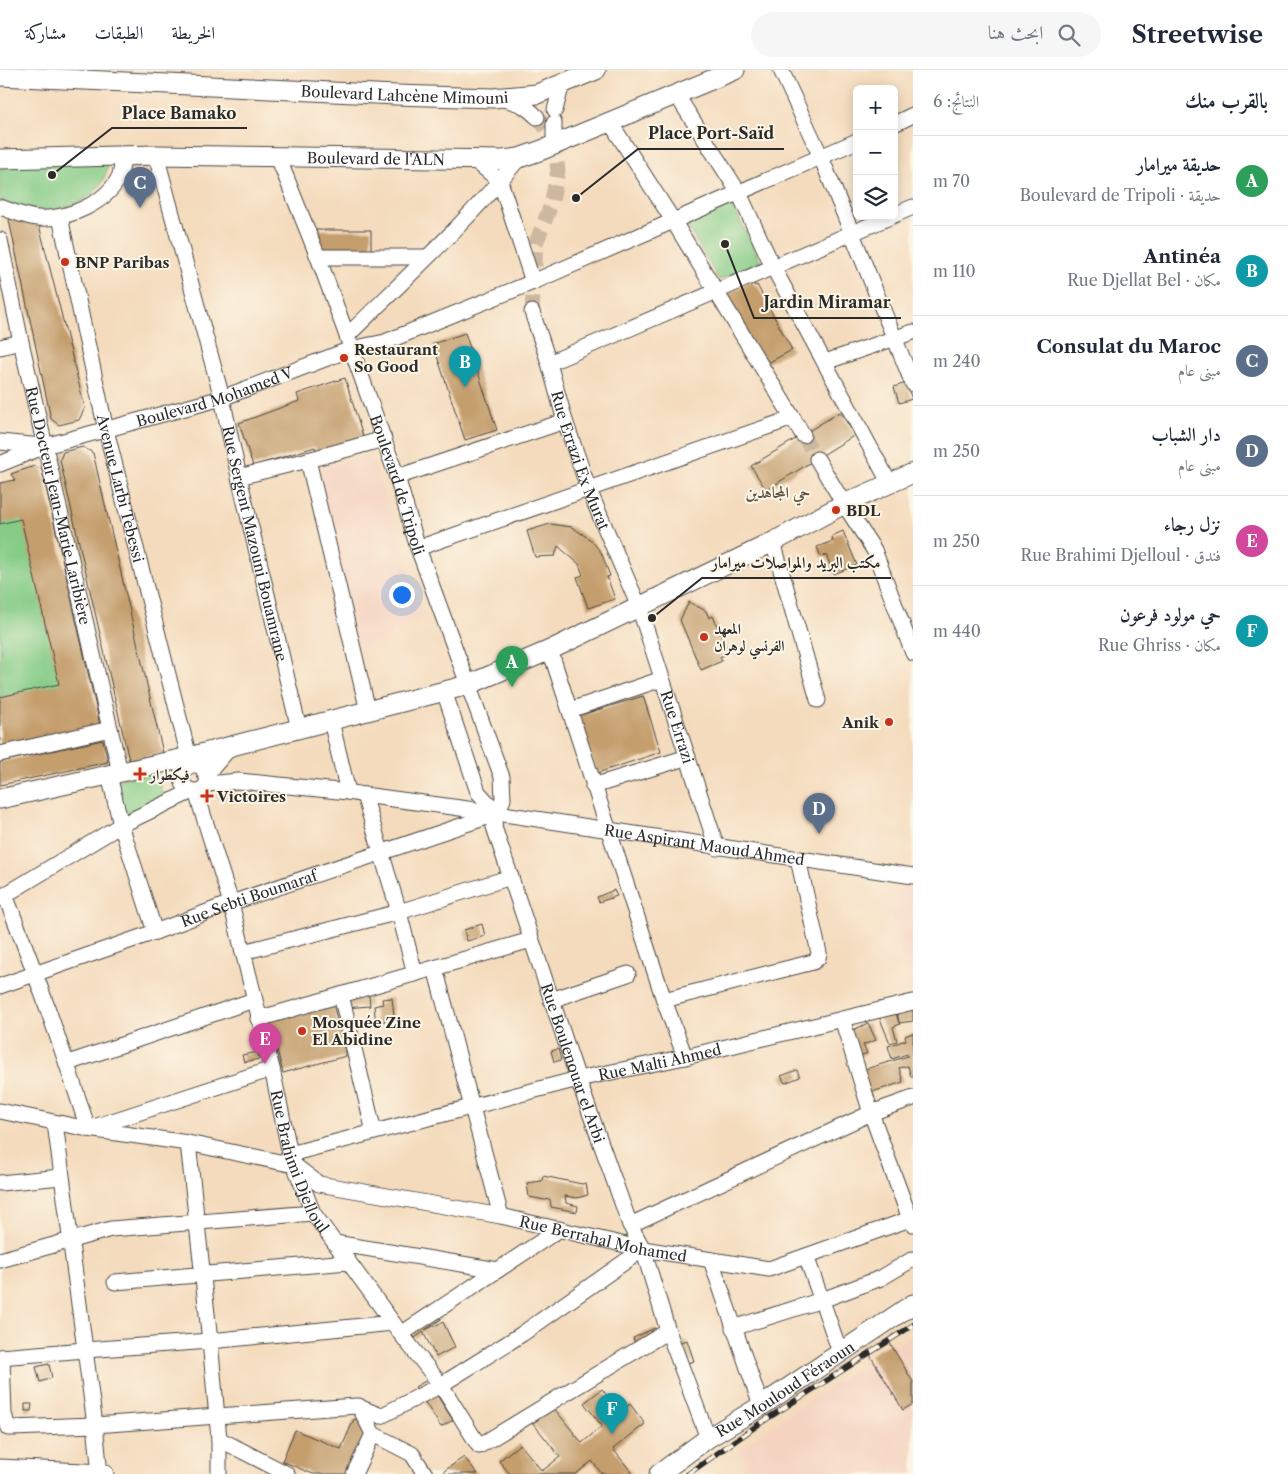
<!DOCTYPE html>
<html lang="ar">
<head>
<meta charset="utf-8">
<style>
	:root { --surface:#fff; --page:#f6f6f7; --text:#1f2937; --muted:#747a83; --line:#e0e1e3; --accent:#d93025 }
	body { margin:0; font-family:"Libre Caslon Text",Amiri,serif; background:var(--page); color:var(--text); direction:rtl }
	.controls { position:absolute; right:15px; top:15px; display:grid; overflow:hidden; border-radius:8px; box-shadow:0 2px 12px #0003 }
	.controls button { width:45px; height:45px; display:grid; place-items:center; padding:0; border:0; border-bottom:1px solid var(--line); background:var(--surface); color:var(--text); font:25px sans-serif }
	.you { position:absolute; left:401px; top:524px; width:18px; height:18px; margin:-12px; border:4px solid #fff; border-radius:50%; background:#1a73e8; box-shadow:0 0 0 8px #1a73e833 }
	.badge { display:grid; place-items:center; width:32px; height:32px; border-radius:50%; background:var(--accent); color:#fff; font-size:16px; font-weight:700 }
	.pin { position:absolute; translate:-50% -41px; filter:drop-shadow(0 1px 2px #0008) }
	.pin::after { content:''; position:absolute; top:26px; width:18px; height:15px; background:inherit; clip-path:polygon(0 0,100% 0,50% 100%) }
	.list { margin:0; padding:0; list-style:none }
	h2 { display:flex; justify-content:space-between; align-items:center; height:65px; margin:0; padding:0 20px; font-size:21px }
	h2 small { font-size:16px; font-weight:400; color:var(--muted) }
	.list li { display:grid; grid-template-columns:32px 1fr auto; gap:15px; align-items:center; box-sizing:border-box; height:90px; padding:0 20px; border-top:1px solid var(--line) }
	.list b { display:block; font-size:19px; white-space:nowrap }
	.list p { margin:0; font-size:16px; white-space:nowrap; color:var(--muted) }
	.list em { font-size:16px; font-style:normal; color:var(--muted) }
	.icon { flex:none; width:28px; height:28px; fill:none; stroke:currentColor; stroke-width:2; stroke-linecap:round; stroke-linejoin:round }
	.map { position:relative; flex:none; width:913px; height:1404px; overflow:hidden; direction:ltr }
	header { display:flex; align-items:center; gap:30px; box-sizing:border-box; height:70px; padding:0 25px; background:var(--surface); border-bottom:1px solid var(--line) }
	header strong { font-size:24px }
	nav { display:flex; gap:28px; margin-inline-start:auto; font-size:18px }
	.search { width:350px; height:45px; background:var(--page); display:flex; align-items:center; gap:12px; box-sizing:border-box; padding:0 18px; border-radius:28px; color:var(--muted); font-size:19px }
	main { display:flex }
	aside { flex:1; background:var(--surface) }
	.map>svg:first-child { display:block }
	.built { fill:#f5d3c1 }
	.green { fill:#85cc87; stroke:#587c59 }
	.building { fill:#c49e6d }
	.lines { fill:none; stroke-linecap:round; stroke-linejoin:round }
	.minor-tunnel { stroke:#ccb8a0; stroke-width:15; stroke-dasharray:15 8; stroke-linecap:butt }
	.minor-casing { stroke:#494541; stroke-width:17 }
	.major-casing { stroke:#494541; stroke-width:21 }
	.minor { stroke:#fff; stroke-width:15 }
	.major { stroke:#fff; stroke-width:19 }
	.rail-casing { stroke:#2b2b2b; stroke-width:5.5 }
	.rail { stroke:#fcf5e5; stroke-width:4; stroke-dasharray:11; stroke-linecap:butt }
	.poi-dot { fill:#c8321e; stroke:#fcf5e5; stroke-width:2 }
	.labels { text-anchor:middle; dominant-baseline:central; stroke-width:4; stroke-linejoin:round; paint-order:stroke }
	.street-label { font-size:15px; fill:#2b2b2b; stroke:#fcf5e5 }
	.poi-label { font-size:15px; font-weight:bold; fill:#2b2b2b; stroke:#fcf5e5; text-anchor:start }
	.neighbourhood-label { font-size:16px; font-weight:bold; fill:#615342; stroke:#fcf5e5 }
	.leader { fill:none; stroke:#2b2b2b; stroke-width:2 }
	.callout-dot { fill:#2b2b2b; stroke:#fcf5e5; stroke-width:2 }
	.callout-label { font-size:16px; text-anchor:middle; font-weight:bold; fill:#2b2b2b; stroke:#fcf5e5; stroke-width:4; stroke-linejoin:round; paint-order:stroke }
</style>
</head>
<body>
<header>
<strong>Streetwise</strong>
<div class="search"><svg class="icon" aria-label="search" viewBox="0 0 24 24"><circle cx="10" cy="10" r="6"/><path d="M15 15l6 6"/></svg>ابحث هنا</div>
<nav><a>الخريطة</a><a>الطبقات</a><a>مشاركة</a></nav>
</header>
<main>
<aside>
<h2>بالقرب منك<small>النتائج: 6</small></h2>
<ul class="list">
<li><span class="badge" style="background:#2e9e5b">A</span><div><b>حديقة ميرامار</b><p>حديقة · Boulevard de Tripoli</p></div><em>70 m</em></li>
<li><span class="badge" style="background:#0f9aa8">B</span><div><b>Antinéa</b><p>مكان · Rue Djellat Bel</p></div><em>110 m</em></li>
<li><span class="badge" style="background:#5c6f8a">C</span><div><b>Consulat du Maroc</b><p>مبنى عام</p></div><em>240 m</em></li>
<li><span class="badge" style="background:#5c6f8a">D</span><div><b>دار الشباب</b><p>مبنى عام</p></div><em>250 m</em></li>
<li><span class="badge" style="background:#d1479c">E</span><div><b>نزل رجاء</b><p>فندق · Rue Brahimi Djelloul</p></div><em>250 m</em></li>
<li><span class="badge" style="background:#0f9aa8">F</span><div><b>حي مولود فرعون</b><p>مكان · Rue Ghriss</p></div><em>440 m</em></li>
</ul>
</aside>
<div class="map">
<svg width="913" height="1404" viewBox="0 0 913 1404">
	<rect width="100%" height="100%" fill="#fcf5e5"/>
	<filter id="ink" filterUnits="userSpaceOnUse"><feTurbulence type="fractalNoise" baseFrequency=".02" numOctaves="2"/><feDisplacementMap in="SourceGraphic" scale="10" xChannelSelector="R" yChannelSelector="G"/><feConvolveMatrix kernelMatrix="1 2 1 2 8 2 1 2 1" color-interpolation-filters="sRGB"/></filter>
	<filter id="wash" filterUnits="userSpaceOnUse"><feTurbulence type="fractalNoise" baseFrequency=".0096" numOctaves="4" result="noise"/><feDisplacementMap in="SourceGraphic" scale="20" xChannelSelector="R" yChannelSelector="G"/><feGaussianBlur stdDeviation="1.12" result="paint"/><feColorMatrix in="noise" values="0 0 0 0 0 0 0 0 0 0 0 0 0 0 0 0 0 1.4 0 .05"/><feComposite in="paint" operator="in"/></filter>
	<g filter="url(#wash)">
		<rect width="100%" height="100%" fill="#f4dbbd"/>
		<path class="built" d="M 371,385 L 424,547 L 357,580 L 315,398 Z
			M 899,810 L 913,814 L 913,923 L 892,848 Z
			M 913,1264 L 913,1404 L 750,1404 L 740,1379 L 788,1344 Z"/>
		<path class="green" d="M 110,91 C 107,98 105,109 100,116 C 83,138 43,145 17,138 C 11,136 5,132 0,129 L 0,94 Z
			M 732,135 L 761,192 L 719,210 L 687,156 Z
			M 23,445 L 62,617 L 0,630 L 0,452 Z
			M 156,701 L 164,730 L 125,746 L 114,711 Z"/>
		<g id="blocks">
			<path class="building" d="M 13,148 L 39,155 L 85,338 L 79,350 L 59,355 L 51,349 L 9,150 Z
				M 315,160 L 371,160 L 371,185 L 322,185 Z
				M 752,211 L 755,216 L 757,215 L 792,280 L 764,295 L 726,225 Z
				M 465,263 L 497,360 L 465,370 L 433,274 Z
				M 345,308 L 364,370 L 317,383 L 315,377 L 253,396 L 239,353 L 299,331 L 297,324 Z
				M 906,313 L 912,329 L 899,333 L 894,317 Z
				M 840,342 L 855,365 L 766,420 L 751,396 Z
				M 83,377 L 93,383 L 163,683 L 129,690 L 60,390 L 63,382 Z
				M 35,396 L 42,400 L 100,655 L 0,678 L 0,627 L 59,614 L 21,449 L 0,454 L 0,413 L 15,410 L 11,404 Z
				M 550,454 L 572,457 L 591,470 L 601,482 L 610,506 L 607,507 L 615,529 L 588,538 L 577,507 L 583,505 L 579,494 L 558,476 L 555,486 L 535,487 L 527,461 Z
				M 843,461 L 857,495 L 834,504 L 826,485 L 821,487 L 817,477 L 833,471 L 832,466 Z
				M 689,532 L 706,541 L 709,548 L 713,546 L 728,583 L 720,587 L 722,591 L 701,600 L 680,550 Z
				M 643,626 L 661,682 L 597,703 L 578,646 Z
				M 103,670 L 108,692 L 0,715 L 0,692 Z
				M 614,820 L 617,826 L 599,832 L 597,827 Z
				M 482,854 L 485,866 L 467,871 L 464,860 Z
				M 368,915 L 370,936 L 345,938 L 344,926 Z
				M 392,928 L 394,946 L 384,948 L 385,951 L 376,953 L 374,936 L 383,934 L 382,929 Z
				M 892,931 L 899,953 L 896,935 L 913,932 L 913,951 L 899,953 L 900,954 L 893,957 L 897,971 L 890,973 L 875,937 Z
				M 333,933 L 346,986 L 283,1003 L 275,971 L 268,972 L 262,951 Z
				M 868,953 L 876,970 L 863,975 L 867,983 L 858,987 L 847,963 Z
				M 913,963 L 913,1007 L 911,1007 L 908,996 L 899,998 L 903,1012 L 863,1025 L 856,1002 L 908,986 L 907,984 L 892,989 L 888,976 L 906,970 L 905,966 Z
				M 558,979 L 561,990 L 554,992 L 551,981 Z
				M 258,982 L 260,989 L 244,992 L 242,985 Z
				M 797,1000 L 800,1007 L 785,1013 L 781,1006 Z
				M 543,1106 L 582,1114 L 586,1113 L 588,1125 L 577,1128 L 565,1126 L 566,1133 L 578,1136 L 577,1142 L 551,1137 L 550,1129 L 545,1130 L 529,1127 L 527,1113 L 542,1111 Z
				M 431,1235 L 441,1249 L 425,1260 L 443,1252 L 455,1277 L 436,1287 L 423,1262 L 415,1268 L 404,1253 Z
				M 655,1258 L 660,1270 L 638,1280 L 633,1268 Z
				M 687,1270 L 694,1291 L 681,1295 L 674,1274 Z
				M 890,1273 L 913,1312 L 913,1334 L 903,1340 L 870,1285 Z
				M 49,1294 L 52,1308 L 40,1312 L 36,1297 Z
				M 427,1310 L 453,1350 L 441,1357 L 415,1317 Z
				M 602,1319 L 620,1342 L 630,1334 L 645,1354 L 613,1379 L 633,1404 L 602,1404 L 592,1391 L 576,1404 L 510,1404 L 499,1391 L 520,1374 L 542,1401 L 560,1387 L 533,1353 L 553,1337 L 582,1373 L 602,1356 L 584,1333 Z
				M 25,1334 L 32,1334 L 31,1341 L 25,1341 Z
				M 354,1349 L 375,1358 L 356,1404 L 313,1404 L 282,1391 L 295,1360 L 341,1379 Z
				M 464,1387 L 478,1404 L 446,1404 L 444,1401 Z"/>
		</g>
	</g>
	<g filter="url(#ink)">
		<use href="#blocks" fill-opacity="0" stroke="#494541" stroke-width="1"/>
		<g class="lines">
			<path class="minor-tunnel" d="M 537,47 L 546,58
				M 532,242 L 536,173 L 551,135 L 558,101 L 554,66
				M 803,365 L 817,389"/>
			<defs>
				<g id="minor">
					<path d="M 781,0 L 821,87 L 913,314"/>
					<path d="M 676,24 L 739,123 L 773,197 L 890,414"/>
					<path d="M 502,29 C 518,32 525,35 537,47"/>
					<path d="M 555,40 L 560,21 L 565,12"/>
					<path d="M 610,52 L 674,152 L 803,365"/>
					<path d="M 894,54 L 913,45"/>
					<path d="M 554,66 L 554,53"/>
					<path id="s1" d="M 156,85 L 222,328 L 239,407 L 299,659"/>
					<path id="s2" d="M 278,87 L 318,187 L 347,266 L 397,407 L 418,478 L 502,707 L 503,729 L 495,748 L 494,757 L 578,1009 L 630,1155 L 643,1179 L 668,1261 L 708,1368"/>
					<path d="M 474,90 L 500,111 L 533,212"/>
					<path d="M 0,137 C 12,141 25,147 38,148 C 67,150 108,133 120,105 C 122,99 122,91 123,85"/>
					<path d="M 894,145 L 913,137"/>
					<path id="s3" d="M 60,147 L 106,360 L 189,687"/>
					<path id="s4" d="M 0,170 L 21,272 L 120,702"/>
					<path d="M 318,187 L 427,187"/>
					<path id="s5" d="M 532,242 L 549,293 L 565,351 L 589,420 L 639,537 L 717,778"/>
					<path d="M 347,266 C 406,208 467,152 519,88"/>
					<path d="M 0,277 L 21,272"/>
					<path d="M 825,292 L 913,262"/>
					<path d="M 549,293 L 892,146"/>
					<path d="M 0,372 L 41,376"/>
					<path d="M 817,389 L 844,434 L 874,480 L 913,583"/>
					<path d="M 308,390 L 368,641"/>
					<path id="s6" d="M 0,394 L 45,376 L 222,328 L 351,279 L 385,272 L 533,212 L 857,71"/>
					<path d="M 239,407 L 308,390 L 384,369"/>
					<path d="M 397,407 L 565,351"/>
					<path d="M 773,472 L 818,630"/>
					<path d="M 418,478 L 793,348"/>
					<path d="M 550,580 L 664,930 L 685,987"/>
					<path d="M 444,621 L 478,722 L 497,743"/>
					<path d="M 570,640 L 662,609"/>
					<path d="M 331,651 L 348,722"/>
					<path d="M 0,684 L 110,659"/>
					<circle cx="195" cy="708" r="13"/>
					<path d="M 109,705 L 121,755 L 155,862"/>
					<path id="s7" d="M 207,714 L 239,711 L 348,722 L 364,725 L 497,743 L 913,806"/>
					<path d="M 593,716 L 688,687"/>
					<path id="s8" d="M 196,722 L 231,833 L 272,999 L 290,1084 L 313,1143 L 401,1264 L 441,1315 L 479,1376 L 668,1261"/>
					<path d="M 364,725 L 399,842 L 415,904"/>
					<path d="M 5,825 C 36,903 63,980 88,1059 L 272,999"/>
					<path d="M 0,828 L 121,755 L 192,721"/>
					<path d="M 243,882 L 399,842 L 511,807"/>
					<path d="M 435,898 L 501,1146"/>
					<path id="s9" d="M 0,916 L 155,862 L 231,833 L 493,745"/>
					<path d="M 341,925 L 374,1062"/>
					<path d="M 551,930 L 628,904"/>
					<path d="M 664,930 L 813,892 L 818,888 L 819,883 L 798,789"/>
					<path d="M 258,949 L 531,870"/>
					<path d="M 842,949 L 871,1043 L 910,1149 L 913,1154"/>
					<path d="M 68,993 L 254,930"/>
					<path id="s10" d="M 0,1041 L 88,1059 L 188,1073 L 294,1095 L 319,1114 L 501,1146 L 643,1179 L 769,1199 L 913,1148"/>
					<path d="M 55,1053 L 95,1355 L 100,1404"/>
					<path d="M 188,1073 L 210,1271 L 219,1369 L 219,1404"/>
					<path id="s11" d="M 290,1084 L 578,1009 L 685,987 L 913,932"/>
					<path d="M 0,1113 L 61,1107"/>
					<path d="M 630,1155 L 871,1043 L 913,1028"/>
					<path d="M 335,1173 L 498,1200"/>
					<path d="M 806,1186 L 840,1282"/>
					<path d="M 0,1190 L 111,1159 L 313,1143"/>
					<path d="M 711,1190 L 761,1336"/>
					<path d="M 115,1212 L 348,1192"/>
					<path d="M 733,1258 L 822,1230 L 881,1208 L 913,1189"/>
					<path d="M 401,1264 L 560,1159"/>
					<path d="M 0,1287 L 85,1280 L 210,1271 L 393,1253"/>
					<path d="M 2,1287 L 4,1344 L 8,1358 L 11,1358 L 95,1355 L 356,1336 L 381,1346 L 441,1315 L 522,1264 L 643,1179"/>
					<path d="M 373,1364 L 412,1384 L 425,1404"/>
					<path d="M 219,1369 L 287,1404"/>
					<path d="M 354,1404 L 373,1364 L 359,1336"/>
				</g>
				<g id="major">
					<path id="s12" d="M 0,6 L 396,25 L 493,28 L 537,24 L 596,0"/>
					<path id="s13" d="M 0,89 L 156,85 L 503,90 L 519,88 L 542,80 L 735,0"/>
					<path d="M 206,702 L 228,677"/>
					<path d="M 0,729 L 189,687 L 468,615 L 550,580 L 773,472 L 844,434 L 913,403"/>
					<path d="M 0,1399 L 104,1404"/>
					<path id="s14" d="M 659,1404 L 708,1368 L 761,1336 L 913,1234"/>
				</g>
			</defs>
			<use href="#minor" class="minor-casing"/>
			<use href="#major" class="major-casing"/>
			<use href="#minor" class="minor"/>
			<use href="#major" class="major"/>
			<defs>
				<path id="rail" d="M 688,1404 L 762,1352 L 913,1255"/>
			</defs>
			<use href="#rail" class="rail-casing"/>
			<use href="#rail" class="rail"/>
		</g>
	</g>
	<g class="poi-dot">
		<circle cx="65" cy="192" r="5"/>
		<circle cx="344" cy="288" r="5"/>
		<circle cx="836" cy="440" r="5"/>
		<circle cx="704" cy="567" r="5"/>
		<circle cx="889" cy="652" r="5"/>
		<path d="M137.5 696.5h5v5h5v5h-5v5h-5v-5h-5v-5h5z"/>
		<path d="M204.5 718.5h5v5h5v5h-5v5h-5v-5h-5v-5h5z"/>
		<circle cx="302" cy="961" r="5"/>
	</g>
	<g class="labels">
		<g class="street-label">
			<text stroke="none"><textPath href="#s12" startOffset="405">Boulevard Lahcène Mimouni</textPath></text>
			<text stroke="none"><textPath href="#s13" startOffset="376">Boulevard de l'ALN</textPath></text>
			<text stroke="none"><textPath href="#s6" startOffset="225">Boulevard Mohamed V</textPath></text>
			<text stroke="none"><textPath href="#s5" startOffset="156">Rue Errazi Ex Murat</textPath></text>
			<text stroke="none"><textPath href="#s2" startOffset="349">Boulevard de Tripoli</textPath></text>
			<text stroke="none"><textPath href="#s3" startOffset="278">Avenue Larbi Tebessi</textPath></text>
			<text stroke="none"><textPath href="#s4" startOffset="272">Rue Docteur Jean-Marie Laribière</textPath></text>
			<text stroke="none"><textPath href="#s1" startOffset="401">Rue Sergent Mazouni Bouamrane</textPath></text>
			<text stroke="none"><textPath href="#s5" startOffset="440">Rue Errazi</textPath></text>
			<text stroke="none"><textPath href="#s7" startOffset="502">Rue Aspirant Maoud Ahmed</textPath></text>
			<text stroke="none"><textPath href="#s9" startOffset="264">Rue Sebti Boumaraf</textPath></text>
			<text stroke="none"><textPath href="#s11" startOffset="381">Rue Malti Ahmed</textPath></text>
			<text stroke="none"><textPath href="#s2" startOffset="960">Rue Boulenouar el Arbi</textPath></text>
			<text stroke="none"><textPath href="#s8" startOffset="384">Rue Brahimi Djelloul</textPath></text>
			<text stroke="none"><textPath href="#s10" startOffset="620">Rue Berrahal Mohamed</textPath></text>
			<text stroke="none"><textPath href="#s14" startOffset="152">Rue Mouloud Féraoun</textPath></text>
		</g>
		<g class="poi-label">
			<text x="75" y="192">BNP Paribas</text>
			<text x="354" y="279">Restaurant<tspan x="354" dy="17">So Good</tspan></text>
			<text x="846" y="440">BDL</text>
			<text x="714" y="558">المعهد<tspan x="714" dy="17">الفرنسي لوهران</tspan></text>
			<text x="879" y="652" text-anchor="end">Anik</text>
			<text x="150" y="704">فيكطوار</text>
			<text x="217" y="726">Victoires</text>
			<text x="312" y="952">Mosquée Zine<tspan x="312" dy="17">El Abidine</tspan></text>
		</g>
		<g class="neighbourhood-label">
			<text x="778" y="422">حي المجاهدين</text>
		</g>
	</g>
	<path class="leader" d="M52 105L112 58H247M576 128L638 79H784M725 174L754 248H901M652 548L702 508H891"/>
	<g class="callout-dot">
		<circle cx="52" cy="105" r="5"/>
		<circle cx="576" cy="128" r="5"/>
		<circle cx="725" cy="174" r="5"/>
		<circle cx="652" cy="548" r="5"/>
	</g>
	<g class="callout-label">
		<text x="179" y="49">Place Bamako</text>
		<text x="711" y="69">Place Port-Saïd</text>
		<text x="827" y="238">Jardin Miramar</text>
		<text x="796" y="498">مكتب البريد والمواصلات ميرامار</text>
	</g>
</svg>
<div class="controls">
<button>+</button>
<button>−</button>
<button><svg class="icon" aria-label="layers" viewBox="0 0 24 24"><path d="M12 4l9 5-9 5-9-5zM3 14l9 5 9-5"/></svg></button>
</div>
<div class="you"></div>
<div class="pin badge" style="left:512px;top:617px;background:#2e9e5b">A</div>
<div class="pin badge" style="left:465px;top:317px;background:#0f9aa8">B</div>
<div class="pin badge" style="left:140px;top:138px;background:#5c6f8a">C</div>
<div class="pin badge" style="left:819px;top:764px;background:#5c6f8a">D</div>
<div class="pin badge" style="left:265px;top:994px;background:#d1479c">E</div>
<div class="pin badge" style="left:612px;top:1364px;background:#0f9aa8">F</div>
</div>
</main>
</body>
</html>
